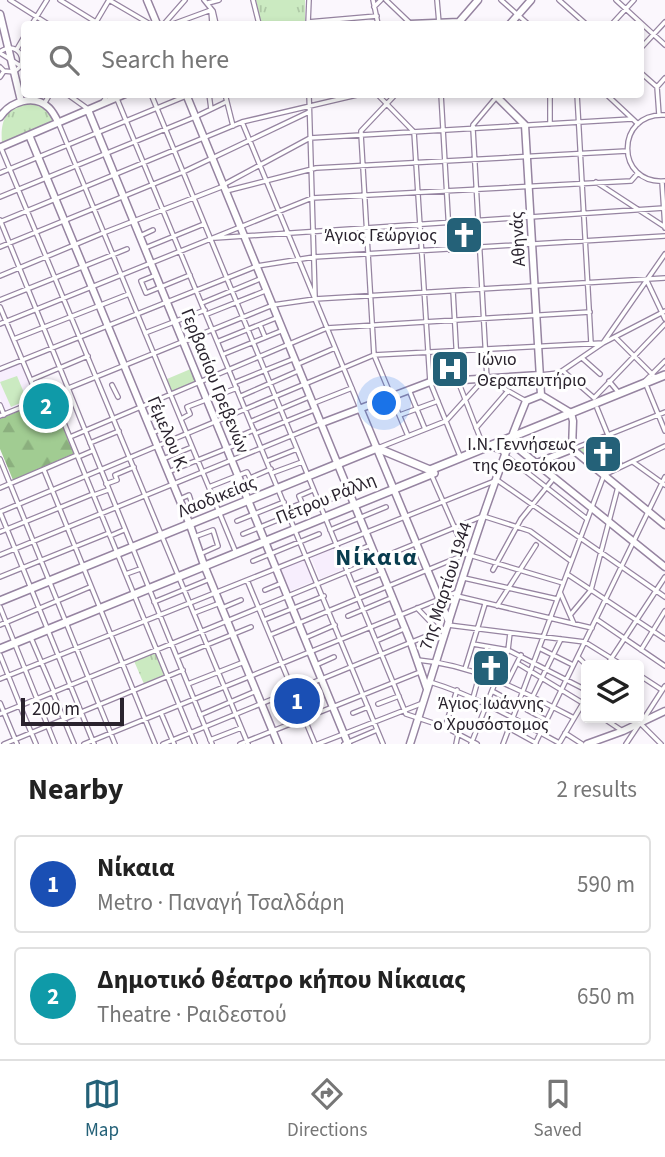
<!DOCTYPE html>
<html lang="en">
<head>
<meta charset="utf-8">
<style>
	:root { --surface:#fff; --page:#f6f6f6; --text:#222; --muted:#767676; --line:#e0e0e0; --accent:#246178 }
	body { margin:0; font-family:"Source Sans 3",sans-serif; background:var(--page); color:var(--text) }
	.controls { position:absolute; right:21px; bottom:21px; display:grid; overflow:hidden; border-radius:7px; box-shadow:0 4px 10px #0003 }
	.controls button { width:63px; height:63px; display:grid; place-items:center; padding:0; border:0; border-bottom:2px solid var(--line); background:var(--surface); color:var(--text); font:35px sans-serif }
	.scale { position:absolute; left:21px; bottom:18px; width:103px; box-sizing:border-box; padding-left:7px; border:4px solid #2a232e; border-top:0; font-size:19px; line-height:24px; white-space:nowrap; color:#2a232e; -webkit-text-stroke:5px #fff; paint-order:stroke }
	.you { position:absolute; left:385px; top:404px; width:24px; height:24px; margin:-18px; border:5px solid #fff; border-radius:50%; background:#1a73e8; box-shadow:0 0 0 10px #1a73e833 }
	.badge { display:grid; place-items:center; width:46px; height:46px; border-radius:50%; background:var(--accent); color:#fff; font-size:23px; font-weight:700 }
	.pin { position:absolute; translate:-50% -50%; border:4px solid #fff; box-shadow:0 2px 7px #0006 }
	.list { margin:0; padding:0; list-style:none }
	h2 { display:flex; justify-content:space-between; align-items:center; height:91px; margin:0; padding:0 28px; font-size:30px }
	h2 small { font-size:23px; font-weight:400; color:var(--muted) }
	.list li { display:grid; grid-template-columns:46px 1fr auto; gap:21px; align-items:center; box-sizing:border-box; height:98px; margin:0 14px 14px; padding:0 14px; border:2px solid var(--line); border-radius:7px }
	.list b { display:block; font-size:26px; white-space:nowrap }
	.list p { margin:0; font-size:23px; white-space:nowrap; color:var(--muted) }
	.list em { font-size:23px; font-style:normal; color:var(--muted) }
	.icon { flex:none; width:38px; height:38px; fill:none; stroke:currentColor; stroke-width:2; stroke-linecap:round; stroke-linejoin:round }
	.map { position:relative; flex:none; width:665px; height:744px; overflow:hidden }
	.search { position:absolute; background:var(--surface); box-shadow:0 4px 10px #0003; left:21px; right:21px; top:21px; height:77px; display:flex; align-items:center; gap:18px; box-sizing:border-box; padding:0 24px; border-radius:7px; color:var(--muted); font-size:26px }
	.sheet { height:315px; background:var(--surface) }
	nav { display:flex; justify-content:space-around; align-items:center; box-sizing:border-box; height:98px; border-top:2px solid var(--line); background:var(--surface); font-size:19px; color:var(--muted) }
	nav a { display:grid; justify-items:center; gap:4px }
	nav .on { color:var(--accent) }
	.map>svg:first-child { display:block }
	.built { fill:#f7eefd }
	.forest { fill:url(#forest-firs) }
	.park { fill:url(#park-tufts) }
	.pitch { fill:#cbeac1 }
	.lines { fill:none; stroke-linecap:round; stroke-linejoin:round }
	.street-casing { stroke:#9684a1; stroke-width:6 }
	.secondary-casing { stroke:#9684a1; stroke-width:9 }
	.primary-casing { stroke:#9684a1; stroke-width:10 }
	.street { stroke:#fff; stroke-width:3.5 }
	.secondary { stroke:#fff; stroke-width:6 }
	.primary { stroke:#fff; stroke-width:7 }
	.labels { text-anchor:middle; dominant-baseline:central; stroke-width:6; stroke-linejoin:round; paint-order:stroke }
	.poi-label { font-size:18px; fill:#2a232e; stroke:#fff; text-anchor:end }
	.street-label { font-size:18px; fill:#2a232e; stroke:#fff }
	.district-label { font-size:24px; font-weight:bold; letter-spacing:2px; fill:#083c4e; stroke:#fff }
</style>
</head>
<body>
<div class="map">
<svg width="665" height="744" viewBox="0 0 665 744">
	<defs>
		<pattern id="forest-firs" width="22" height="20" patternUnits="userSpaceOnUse" patternTransform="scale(1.75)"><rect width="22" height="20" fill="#a1cc92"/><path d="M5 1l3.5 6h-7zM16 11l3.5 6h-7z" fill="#8baf7e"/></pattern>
		<pattern id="park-tufts" width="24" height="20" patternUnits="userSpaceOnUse" patternTransform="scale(1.75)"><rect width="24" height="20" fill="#cbeac1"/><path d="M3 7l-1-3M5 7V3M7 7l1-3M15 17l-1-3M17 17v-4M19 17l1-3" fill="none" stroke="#aec8a6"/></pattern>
	</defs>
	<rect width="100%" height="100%" fill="#fbf7fd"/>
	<path class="built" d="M 20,361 L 35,398 L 5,410 L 0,398 L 0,369 Z
		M 334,547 L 343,569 L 320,579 L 311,557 Z
		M 305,559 L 314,581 L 290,591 L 281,569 Z"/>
	<path class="forest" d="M 37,403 L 37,413 L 42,418 L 58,415 L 75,453 L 13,480 L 0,449 L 0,419 Z"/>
	<path class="park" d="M 256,0 L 305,0 L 305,24 L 261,24 Z
		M 28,103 C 41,106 49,109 54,122 L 2,143 C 0,121 6,106 28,103 Z
		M 193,368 L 198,381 L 172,392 L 167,379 Z
		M 608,439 L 618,465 L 603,472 L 577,450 Z
		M 156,652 L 165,675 L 144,684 L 134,661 Z"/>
	<path class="pitch" d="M 17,376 L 27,400 L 11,407 L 0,382 Z"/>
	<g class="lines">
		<defs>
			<path id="street" d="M 10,0 L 48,24
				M 60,0 L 99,24
				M 109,0 L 150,24
				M 204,0 L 213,11 L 216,24
				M 253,0 L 259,24
				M 373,0 L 378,24
				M 386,0 L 410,23
				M 437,0 L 439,23
				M 501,0 L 528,24
				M 559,0 L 586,24
				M 616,0 L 665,45
				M 208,3 L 219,0
				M 374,7 L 381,0
				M 211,10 L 212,24
				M 96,22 L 109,0
				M 308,22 L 377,16
				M 32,24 L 47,0
				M 164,24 L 185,0
				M 173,24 L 211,10
				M 308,24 L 309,0
				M 612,24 L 634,0
				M 17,49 L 24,37
				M 640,49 L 665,22
				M 0,52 C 12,43 25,51 21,66 L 14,72 L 4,71 L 0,67
				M 0,53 L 24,68
				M 640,72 L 657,87
				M 0,77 L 4,71
				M 657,87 L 659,115
				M 657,87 L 665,78
				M 67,94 L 88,109
				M 115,94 L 383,744
				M 151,94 L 406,714 L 445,727 L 477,744
				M 209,94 L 211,109
				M 225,94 L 233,126
				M 309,94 L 315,297
				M 377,94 L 414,132 L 430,382 L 460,456
				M 396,94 L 361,131 L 361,134 L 374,355 L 408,436
				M 441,94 L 450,250
				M 499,94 L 473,125 L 473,129 L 487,379 L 526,401
				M 550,94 L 550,124
				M 555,94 L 570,94
				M 577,94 L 591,343
				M 606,94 L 638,124
				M 103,102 L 108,94
				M 44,104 L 50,94
				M 665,115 C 615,112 615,185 665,181
				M 58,122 L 236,553
				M 242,122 L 360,408
				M 1,148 L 248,744
				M 0,173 L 191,94
				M 596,182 L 665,227
				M 662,182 L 665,228
				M 223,185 L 310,138 L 632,119
				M 226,191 L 316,168 L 627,151
				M 0,197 L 195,117 L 226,102
				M 0,220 L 212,744
				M 0,222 L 242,122 L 361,94
				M 140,236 L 153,230
				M 215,238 L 664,208
				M 0,247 L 183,172 L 309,112
				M 145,248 L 204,224
				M 156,275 L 141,281 L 146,293 L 190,275
				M 0,276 L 103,233 L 224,186
				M 647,281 L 665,319
				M 453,291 L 458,381 L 484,448
				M 0,300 L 127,249
				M 202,303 L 260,279
				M 0,307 L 39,400
				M 207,314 L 265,291
				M 0,324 L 312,198 L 631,181 L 638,173
				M 260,325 L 265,337
				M 145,333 L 205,310
				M 616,338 L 656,378
				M 14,339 L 129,294
				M 219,341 L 276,318
				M 224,354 L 281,331
				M 582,358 L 600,374
				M 298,364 L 335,348
				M 0,369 L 257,266 L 314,257 L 665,236
				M 563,371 L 593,397
				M 540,375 L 559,373 L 603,343 L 665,311
				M 31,380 L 88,356
				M 609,381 L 619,393
				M 236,382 L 293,359
				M 644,382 L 665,361
				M 112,385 L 118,397
				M 647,387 L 665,431
				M 409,390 L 425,429
				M 53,396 L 195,744
				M 241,396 L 298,371
				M 594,398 L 665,324
				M 314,403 L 352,388
				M 0,405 L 4,415
				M 597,408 L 621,467
				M 400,415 L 438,401
				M 0,416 L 273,305 L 315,299 L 665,278
				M 181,419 L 190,414 L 187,407 L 237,388
				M 147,420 L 161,414 L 167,427 L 152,433
				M 252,421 L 309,397
				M 476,428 L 508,391
				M 257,433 L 314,410
				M 70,437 L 327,328 L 590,312
				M 90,443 L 119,431
				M 378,448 L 446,421 L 483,380
				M 573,449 L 665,412
				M 506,456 L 587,519
				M 78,457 L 92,451
				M 0,459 L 115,744
				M 163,459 L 192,447
				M 267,461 L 297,449
				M 633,462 L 665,485
				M 44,470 L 155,744
				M 168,472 L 238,444 L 235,438 L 254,430
				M 272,473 L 302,462
				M 431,474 L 466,554
				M 106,484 L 117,480 L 115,475 L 134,467
				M 209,487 L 247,472 L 250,478 L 271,469
				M 0,488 L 77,455
				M 94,495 L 108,490
				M 223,496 L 243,488
				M 180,499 L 189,495 L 193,507 L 184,511
				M 319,504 L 348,492
				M 287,509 L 302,503 L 299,496 L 313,490
				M 0,512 L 374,355 L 603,343 L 665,254
				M 0,512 L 94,744
				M 237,521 L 284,502
				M 330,530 L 386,507
				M 0,532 L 93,494
				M 243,534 L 290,515
				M 110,536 L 124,530
				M 194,537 L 213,530 L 218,546 L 200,554
				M 0,555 L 320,424
				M 341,557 L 371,545
				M 253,561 L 319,534
				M 493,570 L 521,519 L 554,478
				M 126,574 L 140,569
				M 567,574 L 665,639
				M 0,577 L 109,533
				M 464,578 L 557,599
				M 247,580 L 315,744
				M 353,585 L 383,573
				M 265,590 L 282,583
				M 560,592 L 574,624
				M 457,596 L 592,628
				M 154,602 L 210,579
				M 497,606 L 536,545
				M 0,607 L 55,744
				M 222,608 L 241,600
				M 417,608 L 439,631
				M 194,613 L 220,603
				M 571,614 L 591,590 L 618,487
				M 348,616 L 391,598
				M 596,619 L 665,666
				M 264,620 L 324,596
				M 0,625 L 90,587
				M 448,625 L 585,642 L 622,665
				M 270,635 L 466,554 L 563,583
				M 31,638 L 54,692
				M 305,638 L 335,625
				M 376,641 L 406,628
				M 473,644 L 508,650 L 586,690
				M 539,648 L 573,665
				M 641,650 L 665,611
				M 0,655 L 20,705
				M 177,657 L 251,627
				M 578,657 L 586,665
				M 418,660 C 475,665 524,692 574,718
				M 517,663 L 586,705
				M 316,665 L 334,657
				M 607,665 L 665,577
				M 465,669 L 485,604
				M 639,675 L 662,690
				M 0,679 L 497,480 L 665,597
				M 430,682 C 476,696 517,720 559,743
				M 507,683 L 521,655
				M 188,684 L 244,662
				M 492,691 L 546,720
				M 53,693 L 74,744
				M 533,696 L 561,639
				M 473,698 L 487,647
				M 0,703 L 17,744
				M 378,704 L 399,696
				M 20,706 L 36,744
				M 161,713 L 174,744
				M 353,713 L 368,707
				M 0,714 L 483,516 L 530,531 L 571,561
				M 200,715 L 256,691
				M 603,718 L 621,730
				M 643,720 L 665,686
				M 640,723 L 661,744
				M 445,727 L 457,690
				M 509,728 L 536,743
				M 565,733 L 582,744
				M 210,740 L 241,728
				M 560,742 L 586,698
				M 4,744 L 183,670
				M 84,744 L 457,592
				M 163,744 L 446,628
				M 240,744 L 420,672
				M 318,744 L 423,703
				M 344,744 L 377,730
				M 456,744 L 458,734
				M 471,744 L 508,650 L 510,633
				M 503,744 L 604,475 L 665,446
				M 535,744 L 665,477
				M 626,744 L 638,726"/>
			<path id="secondary" d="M 147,0 L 157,24
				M 0,14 L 21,101
				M 459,22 L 478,0
				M 410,24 L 459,22 L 461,24
				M 510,24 L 531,0
				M 186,94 L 411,643 L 427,689
				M 494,94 L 525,125 L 541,395
				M 88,110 L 348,744
				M 0,117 C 10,102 34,93 49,108 C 53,112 56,118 58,122
				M 29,135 L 190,525 L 204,565 L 278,744
				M 1,147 L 125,94
				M 541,395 L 571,413 L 573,421 L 572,449
				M 360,408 L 449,622
				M 322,423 L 430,382 L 540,375
				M 512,437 L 516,447 L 665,567
				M 496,448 L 503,450 L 505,454
				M 572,449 L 665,525
				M 537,463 L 572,449
				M 410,744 C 447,629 480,513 526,401 L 541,395
				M 587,744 L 623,731 L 665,711"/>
			<path id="primary" d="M 0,601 L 377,448 L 430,470 L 665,375
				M 0,649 L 434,473"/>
		</defs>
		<use href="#street" class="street-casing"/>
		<use href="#secondary" class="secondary-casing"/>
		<use href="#primary" class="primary-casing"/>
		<use href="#street" class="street"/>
		<use href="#secondary" class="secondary"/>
		<use href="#primary" class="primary"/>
	</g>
	<defs>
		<symbol id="church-square" viewBox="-11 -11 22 22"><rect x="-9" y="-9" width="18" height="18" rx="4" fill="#246178" stroke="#fff"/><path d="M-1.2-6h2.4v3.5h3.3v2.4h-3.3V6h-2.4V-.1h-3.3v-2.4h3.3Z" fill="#fff"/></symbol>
		<symbol id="hospital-square" viewBox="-11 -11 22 22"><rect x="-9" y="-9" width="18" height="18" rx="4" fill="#246178" stroke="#fff"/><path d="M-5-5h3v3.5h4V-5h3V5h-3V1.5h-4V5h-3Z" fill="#fff"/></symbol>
	</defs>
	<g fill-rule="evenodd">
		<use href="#church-square" x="442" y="213" width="44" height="44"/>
		<use href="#hospital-square" x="428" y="347" width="44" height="44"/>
		<use href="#church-square" x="581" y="432" width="44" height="44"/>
		<use href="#church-square" x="469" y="646" width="44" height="44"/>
	</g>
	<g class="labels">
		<g class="poi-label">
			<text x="437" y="235">Άγιος Γεώργιος</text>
			<text x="477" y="359" text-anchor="start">Ιώνιο<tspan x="477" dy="21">Θεραπευτήριο</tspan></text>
			<text x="576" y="444">Ι.Ν. Γεννήσεως<tspan x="576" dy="21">της Θεοτόκου</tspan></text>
			<text x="491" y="703" text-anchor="middle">Άγιος Ιωάννης<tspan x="491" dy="21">ο Χρυσόστομος</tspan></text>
		</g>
		<g class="street-label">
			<text transform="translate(518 239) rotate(-93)">Αθηνάς</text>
			<text transform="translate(215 381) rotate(68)">Γερβασίου Γρεβενών</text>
			<text transform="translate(168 434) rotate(67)">Γέμελου Κ.</text>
			<text transform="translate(217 497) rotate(-22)">Λαοδικείας</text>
			<text transform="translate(326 499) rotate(-22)">Πέτρου Ράλλη</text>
			<text transform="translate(446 586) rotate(-72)">7ης Μαρτίου 1944</text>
		</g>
		<g class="district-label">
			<text x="377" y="557">Νίκαια</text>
		</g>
	</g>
</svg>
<div class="controls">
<button><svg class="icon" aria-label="layers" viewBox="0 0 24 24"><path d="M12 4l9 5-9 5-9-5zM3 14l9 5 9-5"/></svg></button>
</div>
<div class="scale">200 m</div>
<div class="you"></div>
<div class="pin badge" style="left:297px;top:701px;background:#1a4fb4">1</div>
<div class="pin badge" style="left:46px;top:406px;background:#0f9aa8">2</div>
<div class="search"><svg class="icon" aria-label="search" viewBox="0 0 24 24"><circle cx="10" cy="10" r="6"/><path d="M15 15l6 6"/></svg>Search here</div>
</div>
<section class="sheet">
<h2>Nearby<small>2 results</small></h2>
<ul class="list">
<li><span class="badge" style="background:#1a4fb4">1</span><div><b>Νίκαια</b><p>Metro · Παναγή Τσαλδάρη</p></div><em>590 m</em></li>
<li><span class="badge" style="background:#0f9aa8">2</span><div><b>Δημοτικό θέατρο κήπου Νίκαιας</b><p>Theatre · Ραιδεστού</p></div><em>650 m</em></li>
</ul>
</section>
<nav>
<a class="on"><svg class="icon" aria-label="map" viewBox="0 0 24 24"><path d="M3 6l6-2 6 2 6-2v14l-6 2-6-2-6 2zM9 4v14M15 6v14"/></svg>Map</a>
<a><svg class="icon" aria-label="directions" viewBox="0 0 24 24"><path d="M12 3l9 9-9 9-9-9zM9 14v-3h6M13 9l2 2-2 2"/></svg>Directions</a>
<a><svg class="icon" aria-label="saved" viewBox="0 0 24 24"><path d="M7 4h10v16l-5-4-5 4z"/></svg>Saved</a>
</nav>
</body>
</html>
